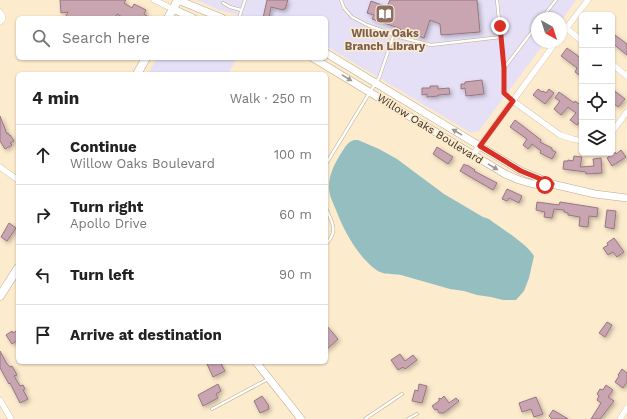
<!DOCTYPE html>
<html lang="en">
<head>
<meta charset="utf-8">
<style>
	:root { --surface:#fff; --page:#f2f2f2; --text:#222; --muted:#767676; --line:#e0e0e0 }
	body { margin:0; font-family:"Work Sans",sans-serif; background:var(--page); color:var(--text) }
	.controls { position:absolute; right:12px; top:12px; display:grid; overflow:hidden; border-radius:6px; box-shadow:0 1px 3px #0004 }
	.controls button { width:36px; height:36px; display:grid; place-items:center; padding:0; border:0; border-bottom:1px solid var(--line); background:var(--surface); color:var(--text); font:20px sans-serif }
	.compass { position:absolute; left:531px; top:12px; width:36px; height:36px; border-radius:50%; background:var(--surface); box-shadow:0 1px 3px #0004; rotate:141deg }
	.stop { position:absolute; width:12px; height:12px; margin:-9px; border:3px solid #d93025; border-radius:50%; background:#fff }
	.stop.end { background:#d93025; border-color:#fff; box-shadow:0 1px 4px #0008 }
	.list { margin:0; padding:0; list-style:none }
	h2 { display:flex; justify-content:space-between; align-items:center; height:52px; margin:0; padding:0 16px; font-size:17px }
	h2 small { font-size:13px; font-weight:400; color:var(--muted) }
	.list li { display:grid; grid-template-columns:26px 1fr auto; gap:12px; align-items:center; box-sizing:border-box; height:60px; padding:0 16px; border-top:1px solid var(--line) }
	.list b { display:block; font-size:15px; white-space:nowrap }
	.list p { margin:0; font-size:13px; white-space:nowrap; color:var(--muted) }
	.list em { font-size:13px; font-style:normal; color:var(--muted) }
	.icon { flex:none; width:22px; height:22px; fill:none; stroke:currentColor; stroke-width:2; stroke-linecap:round; stroke-linejoin:round }
	.map { position:relative; flex:none; width:627px; height:419px; overflow:hidden }
	.search { position:absolute; background:var(--surface); box-shadow:0 1px 3px #0004; left:16px; top:16px; width:312px; height:44px; display:flex; align-items:center; gap:10px; box-sizing:border-box; padding:0 14px; border-radius:6px; color:var(--muted); font-size:15px }
	.panel { position:absolute; background:var(--surface); box-shadow:0 1px 3px #0004; left:16px; top:72px; width:312px; height:292px; border-radius:6px }
	.map>svg:first-child { display:block }
	.commercial { fill:#e5e0f6 }
	.water { fill:#94bebf }
	.building { fill:#c8a5b1; stroke:#977682; filter:url(#shadow) }
	.lines { fill:none; stroke-linecap:round; stroke-linejoin:round }
	.service-casing { stroke:#bbaa8d; stroke-width:3.5 }
	.minor-casing { stroke:#bbaa8d; stroke-width:6 }
	.tertiary-casing { stroke:#bbaa8d; stroke-width:8 }
	.secondary-casing { stroke:#bbaa8d; stroke-width:9 }
	.service { stroke:#fff; stroke-width:2.5 }
	.minor { stroke:#fff; stroke-width:5.5 }
	.tertiary { stroke:#fff; stroke-width:7 }
	.secondary { stroke:#fff; stroke-width:8 }
	.oneway { fill:#9b9892 }
	.route { stroke:#d93025; stroke-width:5 }
	.labels { text-anchor:middle; dominant-baseline:central; stroke-width:3; stroke-linejoin:round; paint-order:stroke }
	.education-label { font-size:11px; font-weight:bold; fill:#785e54; stroke:#fdebcd }
	.street-label { font-size:11px; fill:#373024; stroke:#fdebcd }
</style>
</head>
<body>
<div class="map">
<svg width="627" height="419" viewBox="0 0 627 419">
	<defs>
		<filter id="shadow"><feDropShadow dx="2" dy="2" stdDeviation="2" flood-color="#0004"/></filter>
	</defs>
	<rect width="100%" height="100%" fill="#fdebcd"/>
	<path class="commercial" d="M 196,0 L 576,0 L 561,21 L 561,18 L 537,18 L 537,42 L 545,42 L 479,131 L 471,133 L 326,46 L 326,18 L 249,18 L 219,10 Z
		M 157,58 L 237,58 L 228,74 L 148,74 Z"/>
	<path class="water" d="M 354,140 L 358,140 L 379,149 L 397,159 L 444,194 L 483,217 L 489,219 C 502,229 526,243 534,256 L 529,278 L 524,291 L 516,300 L 503,300 L 491,297 L 477,295 L 464,291 L 450,289 L 401,275 C 391,273 384,276 375,269 C 357,255 344,231 336,210 C 333,203 329,195 329,187 C 329,175 334,165 340,155 C 344,149 347,142 354,140 Z"/>
	<path class="building" d="M 60,0 L 126,0 L 124,3 L 132,8 L 134,4 L 146,10 L 144,14 L 150,18 L 124,18 L 117,14 L 115,18 L 65,18 L 68,12 L 61,13 Z
		M 267,0 L 288,0 L 285,9 L 283,9 L 283,10 L 271,7 L 269,18 L 263,18 Z
		M 390,0 L 477,0 L 480,32 L 441,35 L 440,24 L 430,20 L 424,38 L 399,29 L 399,28 L 372,19 L 374,15 L 367,13 L 371,1 L 387,7 Z
		M 612,33 L 627,44 L 627,55 L 612,43 Z
		M 567,48 L 582,59 L 582,77 L 575,72 L 577,68 L 561,56 Z
		M 482,80 L 484,94 L 466,96 L 465,88 L 461,89 L 461,84 L 465,84 L 465,82 Z
		M 430,86 L 438,86 L 438,89 L 449,88 L 450,94 L 438,95 L 438,96 L 427,97 L 427,94 L 422,95 L 422,88 L 430,88 Z
		M 538,89 L 542,92 L 543,91 L 546,93 L 549,89 L 554,93 L 545,104 L 533,95 Z
		M 612,89 L 625,99 L 618,107 L 612,102 Z
		M 559,92 L 574,103 L 575,101 L 582,106 L 582,118 L 577,125 L 570,120 L 576,113 L 568,107 L 561,115 L 554,109 L 560,101 L 555,98 Z
		M 0,116 L 7,134 L 8,133 L 10,136 L 10,135 L 14,141 L 10,143 L 12,145 L 5,149 L 0,141 Z
		M 515,120 L 541,140 L 540,142 L 552,148 L 552,150 L 556,152 L 552,159 L 540,153 L 541,151 L 532,144 L 528,149 L 523,145 L 527,139 L 510,127 Z
		M 437,147 L 453,157 L 448,164 L 433,154 Z
		M 621,150 L 626,157 L 612,166 L 607,158 L 615,152 L 616,154 Z
		M 574,156 L 582,157 L 580,167 L 594,166 L 593,159 L 601,158 L 602,173 L 586,174 L 586,172 L 563,169 L 564,161 L 568,161 L 568,160 L 573,161 Z
		M 464,164 L 467,166 L 467,165 L 475,170 L 474,171 L 497,183 L 493,190 L 460,171 Z
		M 507,189 L 522,196 L 519,203 L 509,198 L 507,201 L 502,199 Z
		M 537,202 L 559,205 L 560,202 L 598,208 L 597,217 L 589,216 L 588,227 L 579,226 L 580,217 L 568,215 L 568,213 L 564,212 L 564,210 L 554,209 L 552,218 L 544,217 L 545,212 L 536,210 Z
		M 607,210 L 616,211 L 614,229 L 605,227 Z
		M 9,223 L 16,228 L 7,241 L 1,237 Z
		M 614,238 L 624,252 L 617,257 L 613,252 L 608,255 L 603,248 L 608,245 L 607,243 Z
		M 607,322 L 612,325 L 605,337 L 599,333 Z
		M 326,325 L 338,339 L 326,350 Z
		M 18,330 L 18,340 L 12,344 L 6,335 L 12,331 L 13,333 Z
		M 0,351 L 7,364 L 10,367 L 12,366 L 17,375 L 14,376 L 20,386 L 23,385 L 25,389 L 23,390 L 28,399 L 20,403 L 10,383 L 9,384 L 0,368 Z
		M 400,354 L 405,361 L 413,355 L 417,360 L 405,369 L 403,367 L 398,370 L 391,360 Z
		M 210,362 L 220,362 L 225,371 L 213,377 L 207,364 Z
		M 622,369 L 627,373 L 627,382 L 623,388 L 615,382 L 619,376 L 618,375 Z
		M 218,384 L 221,391 L 216,394 L 218,398 L 203,406 L 198,395 Z
		M 419,384 L 427,386 L 422,403 L 412,401 L 415,390 L 418,391 Z
		M 606,385 L 613,390 L 608,397 L 614,401 L 600,419 L 591,419 L 601,403 L 597,400 L 599,396 L 597,394 L 600,389 L 603,390 Z
		M 262,396 L 269,406 L 268,406 L 269,409 L 260,413 L 254,401 Z
		M 444,396 L 449,403 L 456,398 L 459,401 L 445,412 L 443,413 L 439,413 L 437,409 L 435,410 L 432,406 L 439,401 L 439,398 L 441,399 Z
		M 536,397 L 543,414 L 534,417 L 531,409 L 522,412 L 519,403 Z
		M 553,410 L 568,419 L 552,419 L 549,416 Z"/>
	<g class="lines">
		<defs>
			<path id="service" d="M 341,0 L 344,8 L 352,17 L 367,25 L 403,38 L 431,45 L 501,37
				M 497,0 L 504,68 L 504,93 L 513,101
				M 223,3 L 230,7 L 241,10
				M 239,18 L 245,0
				M 542,18 L 556,0
				M 505,67 L 537,25
				M 326,164 L 370,92 L 379,78 L 394,34
				M 326,208 C 332,223 339,231 326,244
				M 212,409 L 268,379
				M 365,419 L 402,394
				M 408,419 L 417,414"/>
			<path id="minor" d="M 154,0 L 173,9
				M 0,12 C 3,16 4,19 0,22
				M 566,28 L 582,41
				M 561,35 L 588,0
				M 612,64 L 627,76
				M 513,101 L 560,135 L 573,139 L 582,141
				M 612,132 L 627,112
				M 473,155 L 556,42
				M 0,167 L 18,180
				M 0,400 L 11,419
				M 620,419 L 627,408"/>
			<path id="tertiary" d="M 178,0 L 222,18
				M 173,9 L 193,18
				M 326,53 L 521,171 L 548,182 L 552,184
				M 313,58 L 505,174 L 519,180 L 533,184 L 545,185 L 552,184 L 595,194 L 627,198
				M 256,362 L 301,419"/>
			<path id="secondary" d="M 168,18 L 178,0
				M 137,74 L 146,58
				M 0,296 L 18,268"/>
		</defs>
		<use href="#service" class="service-casing"/>
		<use href="#minor" class="minor-casing"/>
		<use href="#tertiary" class="tertiary-casing"/>
		<use href="#secondary" class="secondary-casing"/>
		<use href="#service" class="service"/>
		<use href="#minor" class="minor"/>
		<use href="#tertiary" class="tertiary"/>
		<use href="#secondary" class="secondary"/>
	</g>
	<defs><path id="oneway-solid" d="M-6-.8H1V-3.2L6.5 0L1 3.2V.8H-6Z"/></defs>
	<g class="oneway">
		<use href="#oneway-solid" transform="translate(347 78) rotate(31)"/>
		<use href="#oneway-solid" transform="translate(457 132) rotate(-149)"/>
		<use href="#oneway-solid" transform="translate(493 167) rotate(31)"/>
	</g>
	<g class="lines">
		<path class="route" d="M 500,26 L 504,68 L 504,93 L 513,101 L 480,146 L 521,171 L 548,182 L 552,184 L 545,185"/>
	</g>
	<defs>
		<symbol id="library-square" viewBox="-11 -11 22 22"><rect x="-9" y="-9" width="18" height="18" rx="4" fill="#8d6e63" stroke="#fdebcd"/><path d="M-6-4Q-3-5.5-.7-3.5V5Q-3 3-6 4ZM6-4Q3-5.5 .7-3.5V5Q3 3 6 4Z" fill="#fff"/></symbol>
	</defs>
	<g fill-rule="evenodd">
		<use href="#library-square" x="374" y="3" width="22" height="22"/>
	</g>
	<g class="labels">
		<g class="education-label">
			<text x="385" y="33">Willow Oaks<tspan x="385" dy="13">Branch Library</tspan></text>
		</g>
		<g class="street-label">
			<text transform="translate(430 129) rotate(32)">Willow Oaks Boulevard</text>
		</g>
	</g>
</svg>
<div class="controls">
<button>+</button>
<button>−</button>
<button><svg class="icon" aria-label="locate" viewBox="0 0 24 24"><circle cx="12" cy="12" r="6"/><path d="M12 2v4M12 18v4M2 12h4M18 12h4"/></svg></button>
<button><svg class="icon" aria-label="layers" viewBox="0 0 24 24"><path d="M12 4l9 5-9 5-9-5zM3 14l9 5 9-5"/></svg></button>
</div>
<svg class="compass" viewBox="-18 -18 36 36"><path d="M0-13l5 13h-10z" fill="#e53935"/><path d="M0 13l5-13h-10z" fill="#767676"/></svg>
<div class="stop" style="left:545px;top:185px"></div>
<div class="stop end" style="left:500px;top:26px"></div>
<div class="search"><svg class="icon" aria-label="search" viewBox="0 0 24 24"><circle cx="10" cy="10" r="6"/><path d="M15 15l6 6"/></svg>Search here</div>
<section class="panel">
<h2>4 min<small>Walk · 250 m</small></h2>
<ul class="list">
<li><svg class="icon" aria-label="ahead" viewBox="0 0 24 24"><path d="M12 20V5M6 11l6-6 6 6"/></svg><div><b>Continue</b><p>Willow Oaks Boulevard</p></div><em>100 m</em></li>
<li><svg class="icon" aria-label="right" viewBox="0 0 24 24"><path d="M7 20v-9h11M14 6l5 5-5 5"/></svg><div><b>Turn right</b><p>Apollo Drive</p></div><em>60 m</em></li>
<li><svg class="icon" aria-label="left" viewBox="0 0 24 24"><path d="M17 20v-9H6M10 6l-5 5 5 5"/></svg><div><b>Turn left</b></div><em>90 m</em></li>
<li><svg class="icon" aria-label="arrive" viewBox="0 0 24 24"><path d="M6 21V4h12l-3 4 3 4H6"/></svg><div><b>Arrive at destination</b></div></li>
</ul>
</section>
</div>
</body>
</html>
